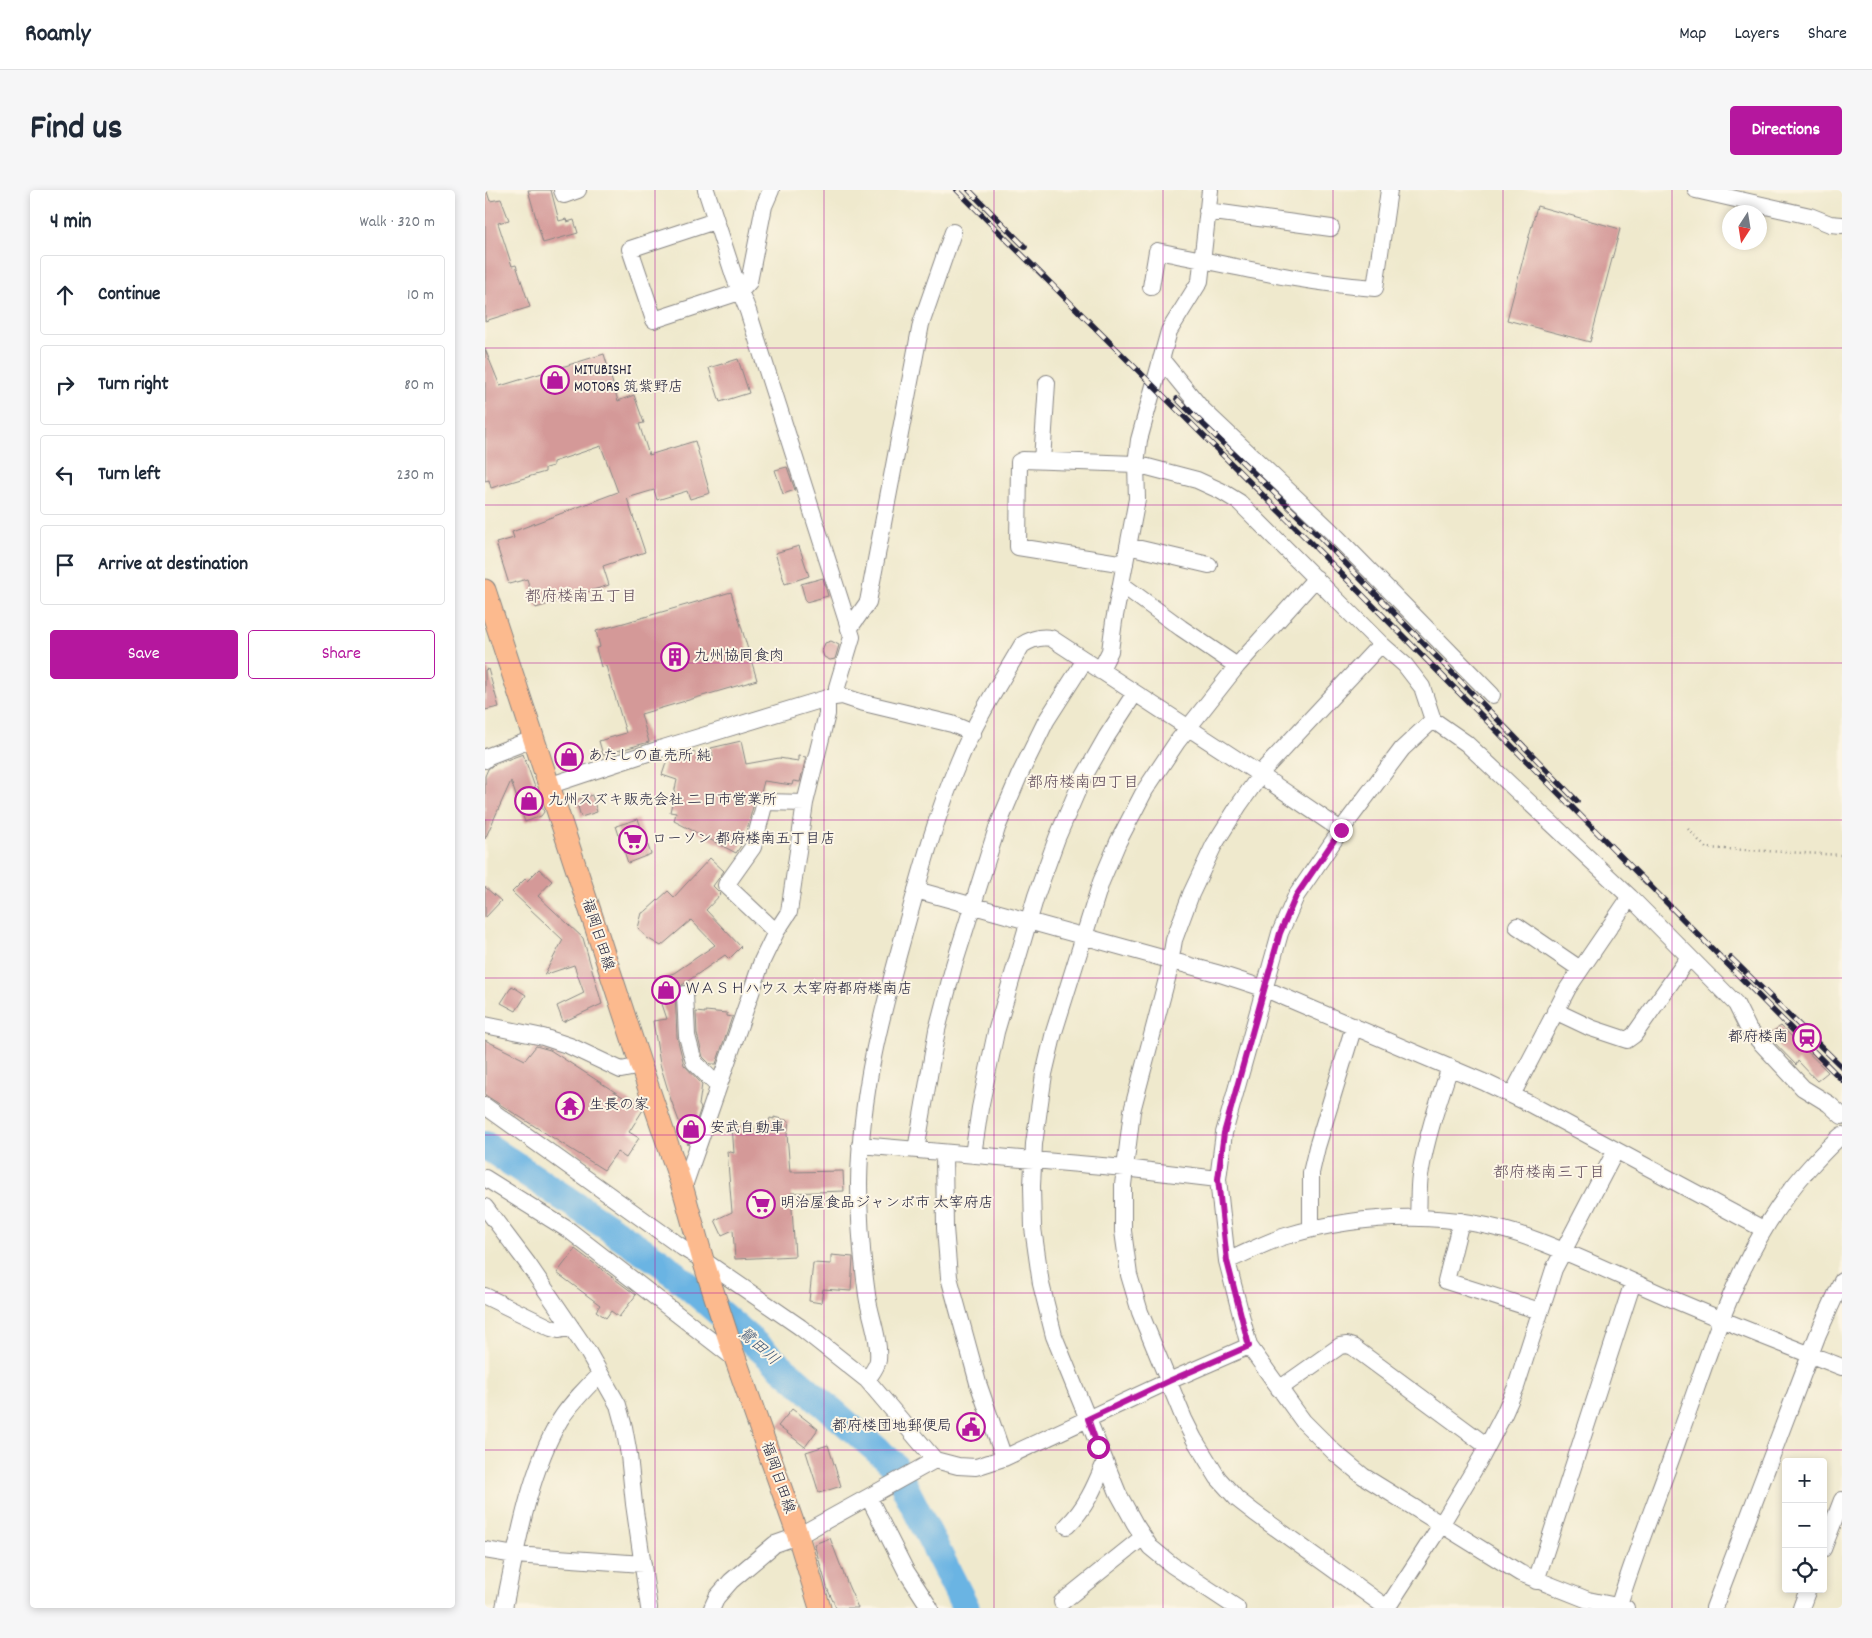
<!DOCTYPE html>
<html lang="en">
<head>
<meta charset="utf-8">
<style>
	:root { --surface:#fff; --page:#f6f6f7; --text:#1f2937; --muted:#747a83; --line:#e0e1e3; --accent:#b5179e }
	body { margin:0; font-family:Dekko,"Klee One",sans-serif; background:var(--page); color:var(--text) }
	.controls { position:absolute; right:15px; bottom:15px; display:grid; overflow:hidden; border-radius:5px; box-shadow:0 2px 8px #0003 }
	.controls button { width:45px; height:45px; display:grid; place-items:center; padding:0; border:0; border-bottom:1px solid var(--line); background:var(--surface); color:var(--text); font:25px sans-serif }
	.compass { position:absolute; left:1237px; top:15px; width:45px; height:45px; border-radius:50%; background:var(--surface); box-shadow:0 2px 8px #0003; rotate:192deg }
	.stop { position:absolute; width:15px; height:15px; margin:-11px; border:4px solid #b5179e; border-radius:50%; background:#fff }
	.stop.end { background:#b5179e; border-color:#fff; box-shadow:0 1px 5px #0008 }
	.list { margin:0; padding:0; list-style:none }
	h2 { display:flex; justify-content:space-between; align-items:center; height:65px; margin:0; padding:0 20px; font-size:21px }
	h2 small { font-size:16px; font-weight:400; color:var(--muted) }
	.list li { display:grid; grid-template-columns:32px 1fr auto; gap:15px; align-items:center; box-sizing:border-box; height:80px; margin:0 10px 10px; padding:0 10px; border:1px solid var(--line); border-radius:5px }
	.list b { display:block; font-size:19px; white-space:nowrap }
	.list em { font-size:16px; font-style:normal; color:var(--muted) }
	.actions { display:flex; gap:10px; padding:15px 20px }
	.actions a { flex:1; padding:11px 0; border:1px solid var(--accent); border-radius:5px; text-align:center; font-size:18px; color:var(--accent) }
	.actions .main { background:var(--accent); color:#fff }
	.icon { flex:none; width:28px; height:28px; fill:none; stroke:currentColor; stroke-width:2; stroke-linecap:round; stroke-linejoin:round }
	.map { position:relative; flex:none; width:1357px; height:1418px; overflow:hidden; border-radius:5px }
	header { display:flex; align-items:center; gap:30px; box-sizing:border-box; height:70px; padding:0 25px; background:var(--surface); border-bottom:1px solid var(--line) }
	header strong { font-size:24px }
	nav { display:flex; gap:28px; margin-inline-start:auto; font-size:18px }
	.intro { display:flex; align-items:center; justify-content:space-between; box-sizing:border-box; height:120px; padding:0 30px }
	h1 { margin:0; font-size:35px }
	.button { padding:12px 22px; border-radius:5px; background:var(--accent); color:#fff; font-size:18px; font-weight:700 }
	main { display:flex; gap:30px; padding:0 30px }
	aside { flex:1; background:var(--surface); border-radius:5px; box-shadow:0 2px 8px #0003 }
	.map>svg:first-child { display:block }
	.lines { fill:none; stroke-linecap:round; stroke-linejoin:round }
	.river { stroke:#6bb4e3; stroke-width:28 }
	.building { fill:#d49998 }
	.minor-casing { stroke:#888684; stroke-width:18 }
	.major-casing { stroke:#888684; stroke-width:23 }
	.path { stroke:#888684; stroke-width:2.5; stroke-dasharray:1 4; stroke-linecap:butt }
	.minor { stroke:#fff; stroke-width:16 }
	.major { stroke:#fcba8e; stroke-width:21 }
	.rail-casing { stroke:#22223b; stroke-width:5.5 }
	.rail { stroke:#fcf5e5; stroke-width:4; stroke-dasharray:11; stroke-linecap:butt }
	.route { stroke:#b5179e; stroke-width:6 }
	.grid { fill:none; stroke:#b5179e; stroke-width:1; stroke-opacity:0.55 }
	.labels { text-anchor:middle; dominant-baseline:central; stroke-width:4; stroke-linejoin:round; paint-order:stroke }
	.poi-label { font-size:15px; fill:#22223b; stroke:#fcf5e5; text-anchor:start }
	.street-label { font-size:15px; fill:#22223b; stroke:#fcf5e5 }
	.neighbourhood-label { font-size:16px; fill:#604c5c; stroke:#fcf5e5 }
	.water-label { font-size:16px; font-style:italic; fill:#3c5576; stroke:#fcf5e5 }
</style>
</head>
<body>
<header>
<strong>Roamly</strong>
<nav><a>Map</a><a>Layers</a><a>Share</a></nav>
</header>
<div class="intro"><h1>Find us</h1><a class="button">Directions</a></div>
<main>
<aside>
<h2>4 min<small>Walk · 320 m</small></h2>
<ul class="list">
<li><svg class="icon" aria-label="ahead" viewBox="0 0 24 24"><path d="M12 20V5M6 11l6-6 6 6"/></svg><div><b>Continue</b></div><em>10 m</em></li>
<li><svg class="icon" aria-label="right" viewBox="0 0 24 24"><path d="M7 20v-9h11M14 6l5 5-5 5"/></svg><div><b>Turn right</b></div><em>80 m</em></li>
<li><svg class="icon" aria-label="left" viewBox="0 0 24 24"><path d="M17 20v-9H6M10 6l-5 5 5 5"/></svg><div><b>Turn left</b></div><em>230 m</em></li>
<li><svg class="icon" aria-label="arrive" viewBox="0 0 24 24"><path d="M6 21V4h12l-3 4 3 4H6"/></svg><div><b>Arrive at destination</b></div></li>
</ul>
<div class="actions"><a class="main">Save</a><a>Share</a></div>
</aside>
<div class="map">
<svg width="1357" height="1418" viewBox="0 0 1357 1418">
	<rect width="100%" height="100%" fill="#fcf5e5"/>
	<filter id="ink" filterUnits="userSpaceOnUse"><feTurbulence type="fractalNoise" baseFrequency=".02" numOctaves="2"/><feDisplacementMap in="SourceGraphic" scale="10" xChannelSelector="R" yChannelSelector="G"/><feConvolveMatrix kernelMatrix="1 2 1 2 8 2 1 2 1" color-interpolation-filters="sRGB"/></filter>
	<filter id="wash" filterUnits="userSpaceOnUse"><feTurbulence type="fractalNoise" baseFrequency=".0096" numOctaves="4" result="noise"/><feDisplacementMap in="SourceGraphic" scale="20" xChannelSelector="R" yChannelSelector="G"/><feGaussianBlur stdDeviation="1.12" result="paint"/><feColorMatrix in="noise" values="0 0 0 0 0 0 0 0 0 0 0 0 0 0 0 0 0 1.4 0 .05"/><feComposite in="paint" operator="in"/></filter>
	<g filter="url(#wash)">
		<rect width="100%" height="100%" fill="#efe9cd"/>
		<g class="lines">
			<path class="river" d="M 0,955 L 178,1074 L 408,1274 L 481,1418"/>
		</g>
		<g id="blocks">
			<path class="building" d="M 43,0 L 66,0 L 74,31 L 81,29 L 82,32 L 89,30 L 93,43 L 58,53 Z
				M 0,2 L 2,2 L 5,11 L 16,9 L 24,30 L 13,33 L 27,76 L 31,75 L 45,117 L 0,131 Z
				M 1052,16 L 1135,39 L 1105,152 L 1022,130 Z
				M 0,159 L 15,196 L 119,164 L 133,211 L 149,205 L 159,233 L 154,234 L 164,265 L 210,251 L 225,303 L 205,309 L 202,301 L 172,310 L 169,300 L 142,308 L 160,362 L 118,376 L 124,395 L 51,418 L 42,389 L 24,394 L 11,353 L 29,348 L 27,342 L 133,302 L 116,256 L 68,272 L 68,276 L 60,278 L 60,282 L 46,286 L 6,298 L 4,290 L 0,291 Z
				M 253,169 L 264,203 L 235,212 L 224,178 Z
				M 302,277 L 310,300 L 298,304 L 290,280 Z
				M 314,356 L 324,386 L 300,394 L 290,363 Z
				M 338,388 L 343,406 L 321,412 L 316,394 Z
				M 246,402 L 272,490 L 156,524 L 164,552 L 118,565 L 114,551 L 141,543 L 121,476 L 116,477 L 111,458 L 115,457 L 111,441 Z
				M 346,451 L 354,455 L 350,469 L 345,470 L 339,467 L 337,461 L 340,453 Z
				M 3,479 L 14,517 L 0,520 L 0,480 Z
				M 256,551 L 261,574 L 294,568 L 313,571 L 313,566 L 321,567 L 315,592 L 308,591 L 307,595 L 279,591 L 276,603 L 270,609 L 259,651 L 251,663 L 189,631 L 191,623 L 185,622 L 192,590 L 177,585 L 183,567 L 189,565 L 203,570 L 205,562 L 228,566 L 226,558 Z
				M 89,556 L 95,575 L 84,579 L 81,572 L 77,573 L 73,562 Z
				M 38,564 L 59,622 L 56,626 L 40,632 L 26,591 L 0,649 L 0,586 L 3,579 L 8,575 Z
				M 107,605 L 112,622 L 96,627 L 91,610 Z
				M 153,629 L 166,664 L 143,673 L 131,636 Z
				M 225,668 L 239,681 L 228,696 L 236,704 L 221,720 L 256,757 L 244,769 L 240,765 L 190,800 L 192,847 L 199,875 L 217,894 L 214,915 L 216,918 L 203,955 L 186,910 L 175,874 L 168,831 L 182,829 L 169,790 L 189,783 L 230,755 L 206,730 L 176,756 L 162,748 L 153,738 L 157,723 L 161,721 L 183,701 L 189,707 Z
				M 54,679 L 67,691 L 53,706 L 98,748 L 117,814 L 78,832 L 72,816 L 99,803 L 89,775 L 59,785 L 78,750 L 27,702 L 40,689 L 42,691 Z
				M 0,697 L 16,711 L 0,728 Z
				M 27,796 L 41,805 L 31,821 L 16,813 Z
				M 220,821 L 242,823 L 242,826 L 247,827 L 231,874 L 225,874 L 218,867 L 212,844 L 211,822 L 220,823 Z
				M 1296,836 L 1343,882 L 1332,891 L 1313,871 L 1311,875 L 1282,845 Z
				M 0,850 L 40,870 L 51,856 L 65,860 L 158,920 L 144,942 L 154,948 L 141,968 L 132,962 L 119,980 L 0,905 Z
				M 289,927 L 304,931 L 302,944 L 305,982 L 358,981 L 359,1001 L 306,1003 L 310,1066 L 250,1069 L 248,1040 L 237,1045 L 230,1030 L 247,1022 L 242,961 L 249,963 L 247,935 L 281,941 L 285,928 L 289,929 Z
				M 90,1059 L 151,1105 L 134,1127 L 126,1121 L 121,1128 L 111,1121 L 115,1115 L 72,1083 Z
				M 346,1065 L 368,1067 L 366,1101 L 338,1099 L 336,1113 L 324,1111 L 328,1073 L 346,1074 Z
				M 307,1219 L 333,1239 L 320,1257 L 293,1236 Z
				M 343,1255 L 356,1296 L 334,1303 L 321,1262 Z
				M 345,1348 L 363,1395 L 373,1418 L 351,1418 L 343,1400 L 329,1354 Z"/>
		</g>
	</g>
	<g filter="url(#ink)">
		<use href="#blocks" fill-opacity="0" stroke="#888684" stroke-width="1"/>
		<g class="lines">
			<defs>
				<path id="minor" d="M 77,0 L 79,5 L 93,0
					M 221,0 L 249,86 L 263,121 L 367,447 L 352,497 L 352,506
					M 1211,0 L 1325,26 L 1345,34 L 1357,35
					M 722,21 L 846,38
					M 230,31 L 145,59 L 169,130 L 255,102 L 264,92 L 279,16 L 286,0
					M 666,97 L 672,61 C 745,75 816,93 890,98 L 904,0
					M 676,169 L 716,218 L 846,341 L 1007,505
					M 557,271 L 562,193
					M 643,356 L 724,375
					M 640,374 L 533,357 L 534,272 L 538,270 L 651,274 L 712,290 L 736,301 L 754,312 L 896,454 L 920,475 L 937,497 L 948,530 L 981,553 L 1145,707 L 1251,814 L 1264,840 L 1318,898 L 1344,914 L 1357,926
					M 636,394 L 696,438 L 752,476
					M 364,439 L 383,412 L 436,134 L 468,42
					M 896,454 L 781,577 L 754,615 L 729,655 L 706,704 L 689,750 L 683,785 L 647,921 L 638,995 L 638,1041 L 644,1085 L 655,1122 L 699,1229 L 709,1249 L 733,1288 L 752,1309 L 770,1323 L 902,1418
					M 615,481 L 625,461 L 629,431 L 652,309 L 651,274 L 654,250 L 684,141 L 715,91 L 725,0
					M 948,530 L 917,559 L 856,640 L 811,706 L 795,743 L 739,943 L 733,989 L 742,1071 L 764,1156 L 818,1231 L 850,1263 L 878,1286 L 1035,1383 L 1103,1410 L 1141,1418
					M 0,570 L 1,567 L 48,549
					M 63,596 L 175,559 L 342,508 L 357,506 L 375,512 L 467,534 L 488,543
					M 431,700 L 735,784 L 778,798 L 1001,893 L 1043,913 L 1278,1039
					M 1032,736 L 1095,779
					M 291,742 L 241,695 L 268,657 L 280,612 L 320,613
					M 200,804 L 202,846 L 209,872 L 232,895
					M 1070,821 L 1106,838 L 1142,850 L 1149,845 L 1204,767
					M 0,835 L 58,847 L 85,856 L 136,880 L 156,876
					M 1027,905 L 1083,798 L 1145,707
					M 0,916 L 198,1058 L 218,1070 L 315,1137 L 382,1190 L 450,1270 L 473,1276 L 491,1277 L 519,1268 L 684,1191 L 764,1156
					M 375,955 L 640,978 L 733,989
					M 431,960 L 452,840 L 469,775 L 512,638 L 534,586 L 561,531 L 600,470
					M 459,963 L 460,1038 L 464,1087 L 493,1193 L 519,1268
					M 488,965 L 495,918 L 511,842 L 551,706 L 572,648 L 597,590 L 622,546 L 650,503
					M 0,988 L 85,1041 L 250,1169
					M 198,999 L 277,771 L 291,742 L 304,722 L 320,613 L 342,524 L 342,508
					M 0,1017 L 43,1074 L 103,1162 L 133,1215 L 139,1237 L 144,1265 L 149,1314 L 164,1418
					M 933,1028 C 934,1014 933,999 935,985 C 941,948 953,913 965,877
					M 976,1031 L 961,1091 L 1055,1121
					M 826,1039 L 826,983 L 832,957 L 869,836
					M 742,1071 C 761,1063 781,1052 801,1046 C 883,1022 973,1020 1053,1051 C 1093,1066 1132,1085 1171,1102 C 1232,1129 1295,1153 1357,1177
					M 0,1106 L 66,1138 L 74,1140 L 86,1137
					M 382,1190 C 386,1184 392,1177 393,1170 C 395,1149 385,1126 382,1105 C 377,1068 374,1031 374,993 C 375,904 396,826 420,740 C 436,683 451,625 474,571 C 490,531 515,493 537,455 C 546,449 555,446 566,448 L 765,578 L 856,640
					M 794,1199 L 855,1156 L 862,1155 L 868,1157 L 1002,1256
					M 384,1308 L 421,1381 L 445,1418
					M 582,1336 C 601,1318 610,1296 620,1272
					M 1338,1359 L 1357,1310
					M 0,1360 L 30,1365 L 158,1374
					M 1051,1391 L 1148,1092
					M 577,1412 L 658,1347
					M 19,1418 C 31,1360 44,1281 75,1230 C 86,1213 101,1198 115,1184
					M 227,1418 L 232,1407 L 246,1391 L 290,1354 L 313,1346 L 450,1270
					M 752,1418 L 687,1375 L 665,1357 L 650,1334 L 633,1303 L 569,1146 L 556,1094 L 548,1038 L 547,996 L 549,954 L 559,884 L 569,842 L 616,692 L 633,652 L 660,600 L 692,552 L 752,476 L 831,388
					M 902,1418 L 956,1335 L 996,1268 L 1019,1224 L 1031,1197 L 1069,1079 L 1131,960
					M 1133,1418 C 1151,1359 1175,1302 1195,1244 C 1230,1148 1255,1054 1325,977 C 1335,966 1345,955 1357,945
					M 1229,1418 L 1333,1144 L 1357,1091
					M 1316,1418 L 1323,1399"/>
				<path id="major" d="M 0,400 L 156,876 L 198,999 L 218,1070 L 247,1159 L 313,1346 L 335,1418"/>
			</defs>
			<use href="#minor" class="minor-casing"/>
			<use href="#major" class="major-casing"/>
			<path class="path" d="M 1203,639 L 1221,658 L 1357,665"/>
			<use href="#minor" class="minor"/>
			<use href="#major" class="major"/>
			<defs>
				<path id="rail" d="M 472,0 L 827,354 L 1357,890
					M 484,0 L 540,57
					M 692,209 L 834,346 L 1092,611
					M 1246,768 L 1357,877"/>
			</defs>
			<use href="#rail" class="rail-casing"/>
			<use href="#rail" class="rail"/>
		</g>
	</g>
	<g class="lines" filter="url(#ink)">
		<path class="route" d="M 613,1257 L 603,1229 L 684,1191 L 764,1156 L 742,1071 L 733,989 L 739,943 L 795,743 L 811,706 L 856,640"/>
	</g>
	<path class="grid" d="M 170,0 L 170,1418M 339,0 L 339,1418M 509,0 L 509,1418M 678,0 L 678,1418M 848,0 L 848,1418M 1018,0 L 1018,1418M 1187,0 L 1187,1418M 0,158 L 1357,158M 0,315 L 1357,315M 0,473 L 1357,473M 0,630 L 1357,630M 0,788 L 1357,788M 0,945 L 1357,945M 0,1103 L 1357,1103M 0,1260 L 1357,1260"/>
	<defs>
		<symbol id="shop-ring" viewBox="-11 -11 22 22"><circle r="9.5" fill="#fcf5e5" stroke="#b5179e" stroke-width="1.5"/><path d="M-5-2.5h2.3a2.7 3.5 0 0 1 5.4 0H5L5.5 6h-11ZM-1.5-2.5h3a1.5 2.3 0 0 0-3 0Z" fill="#b5179e"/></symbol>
		<symbol id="building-ring" viewBox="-11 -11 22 22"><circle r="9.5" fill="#fcf5e5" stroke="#b5179e" stroke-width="1.5"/><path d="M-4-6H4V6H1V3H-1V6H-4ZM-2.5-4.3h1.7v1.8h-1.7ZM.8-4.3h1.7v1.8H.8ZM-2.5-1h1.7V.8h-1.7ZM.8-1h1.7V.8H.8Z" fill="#b5179e"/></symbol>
		<symbol id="supermarket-ring" viewBox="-11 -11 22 22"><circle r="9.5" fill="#fcf5e5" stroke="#b5179e" stroke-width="1.5"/><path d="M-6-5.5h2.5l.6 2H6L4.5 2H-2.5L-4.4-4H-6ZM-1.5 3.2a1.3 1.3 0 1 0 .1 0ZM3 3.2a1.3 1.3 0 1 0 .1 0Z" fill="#b5179e"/></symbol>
		<symbol id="station-ring" viewBox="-11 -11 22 22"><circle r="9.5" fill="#fcf5e5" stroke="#b5179e" stroke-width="1.5"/><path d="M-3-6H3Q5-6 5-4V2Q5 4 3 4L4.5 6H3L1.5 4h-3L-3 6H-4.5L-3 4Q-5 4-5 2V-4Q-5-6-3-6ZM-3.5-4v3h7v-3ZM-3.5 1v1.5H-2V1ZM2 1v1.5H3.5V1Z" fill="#b5179e"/></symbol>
		<symbol id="temple-ring" viewBox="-11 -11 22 22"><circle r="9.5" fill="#fcf5e5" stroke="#b5179e" stroke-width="1.5"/><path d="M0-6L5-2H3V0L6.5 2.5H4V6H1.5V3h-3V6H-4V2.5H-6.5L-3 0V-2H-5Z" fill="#b5179e"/></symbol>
		<symbol id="civic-ring" viewBox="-11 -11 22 22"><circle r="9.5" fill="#fcf5e5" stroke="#b5179e" stroke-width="1.5"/><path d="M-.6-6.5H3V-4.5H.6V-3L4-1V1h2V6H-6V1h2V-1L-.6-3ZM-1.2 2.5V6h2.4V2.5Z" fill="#b5179e"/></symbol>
	</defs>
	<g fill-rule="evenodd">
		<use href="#shop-ring" x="54" y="174" width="32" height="32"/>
		<use href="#building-ring" x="174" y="451" width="32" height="32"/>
		<use href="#shop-ring" x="68" y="551" width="32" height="32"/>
		<use href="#shop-ring" x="28" y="595" width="32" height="32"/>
		<use href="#supermarket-ring" x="132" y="634" width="32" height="32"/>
		<use href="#shop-ring" x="165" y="784" width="32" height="32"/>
		<use href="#station-ring" x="1306" y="832" width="32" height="32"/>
		<use href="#temple-ring" x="69" y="900" width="32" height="32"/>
		<use href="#shop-ring" x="190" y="923" width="32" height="32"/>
		<use href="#supermarket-ring" x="260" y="998" width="32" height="32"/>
		<use href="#civic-ring" x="470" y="1221" width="32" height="32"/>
	</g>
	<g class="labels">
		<g class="poi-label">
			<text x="89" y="181">MITUBISHI<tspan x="89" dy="17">MOTORS 筑紫野店</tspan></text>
			<text x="209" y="467">九州協同食肉</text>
			<text x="103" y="567">あたしの直売所 純</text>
			<text x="63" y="611">九州スズキ販売会社 二日市営業所</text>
			<text x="167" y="650">ローソン 都府楼南五丁目店</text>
			<text x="200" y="800">ＷＡＳＨハウス 太宰府都府楼南店</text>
			<text x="1303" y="848" text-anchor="end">都府楼南</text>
			<text x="104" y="916">生長の家</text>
			<text x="225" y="939">安武自動車</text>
			<text x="295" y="1014">明治屋食品ジャンボ市 太宰府店</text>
			<text x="467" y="1237" text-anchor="end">都府楼団地郵便局</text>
		</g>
		<g class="street-label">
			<text transform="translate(112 745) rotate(72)">福岡日田線</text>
			<text transform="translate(292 1288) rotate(71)">福岡日田線</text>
		</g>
		<g class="neighbourhood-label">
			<text x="96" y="407">都府楼南五丁目</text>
			<text x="598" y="593">都府楼南四丁目</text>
			<text x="1064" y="983">都府楼南三丁目</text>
		</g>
		<g class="water-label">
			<text transform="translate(273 1157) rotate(41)">鷺田川</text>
		</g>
	</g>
</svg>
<div class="controls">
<button>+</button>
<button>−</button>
<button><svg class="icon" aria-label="locate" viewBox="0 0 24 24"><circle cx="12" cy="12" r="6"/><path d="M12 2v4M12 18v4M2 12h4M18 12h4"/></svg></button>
</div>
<svg class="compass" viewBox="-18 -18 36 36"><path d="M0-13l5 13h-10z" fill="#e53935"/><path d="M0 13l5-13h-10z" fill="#747a83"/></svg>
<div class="stop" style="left:613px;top:1257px"></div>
<div class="stop end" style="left:856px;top:640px"></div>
</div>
</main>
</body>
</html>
